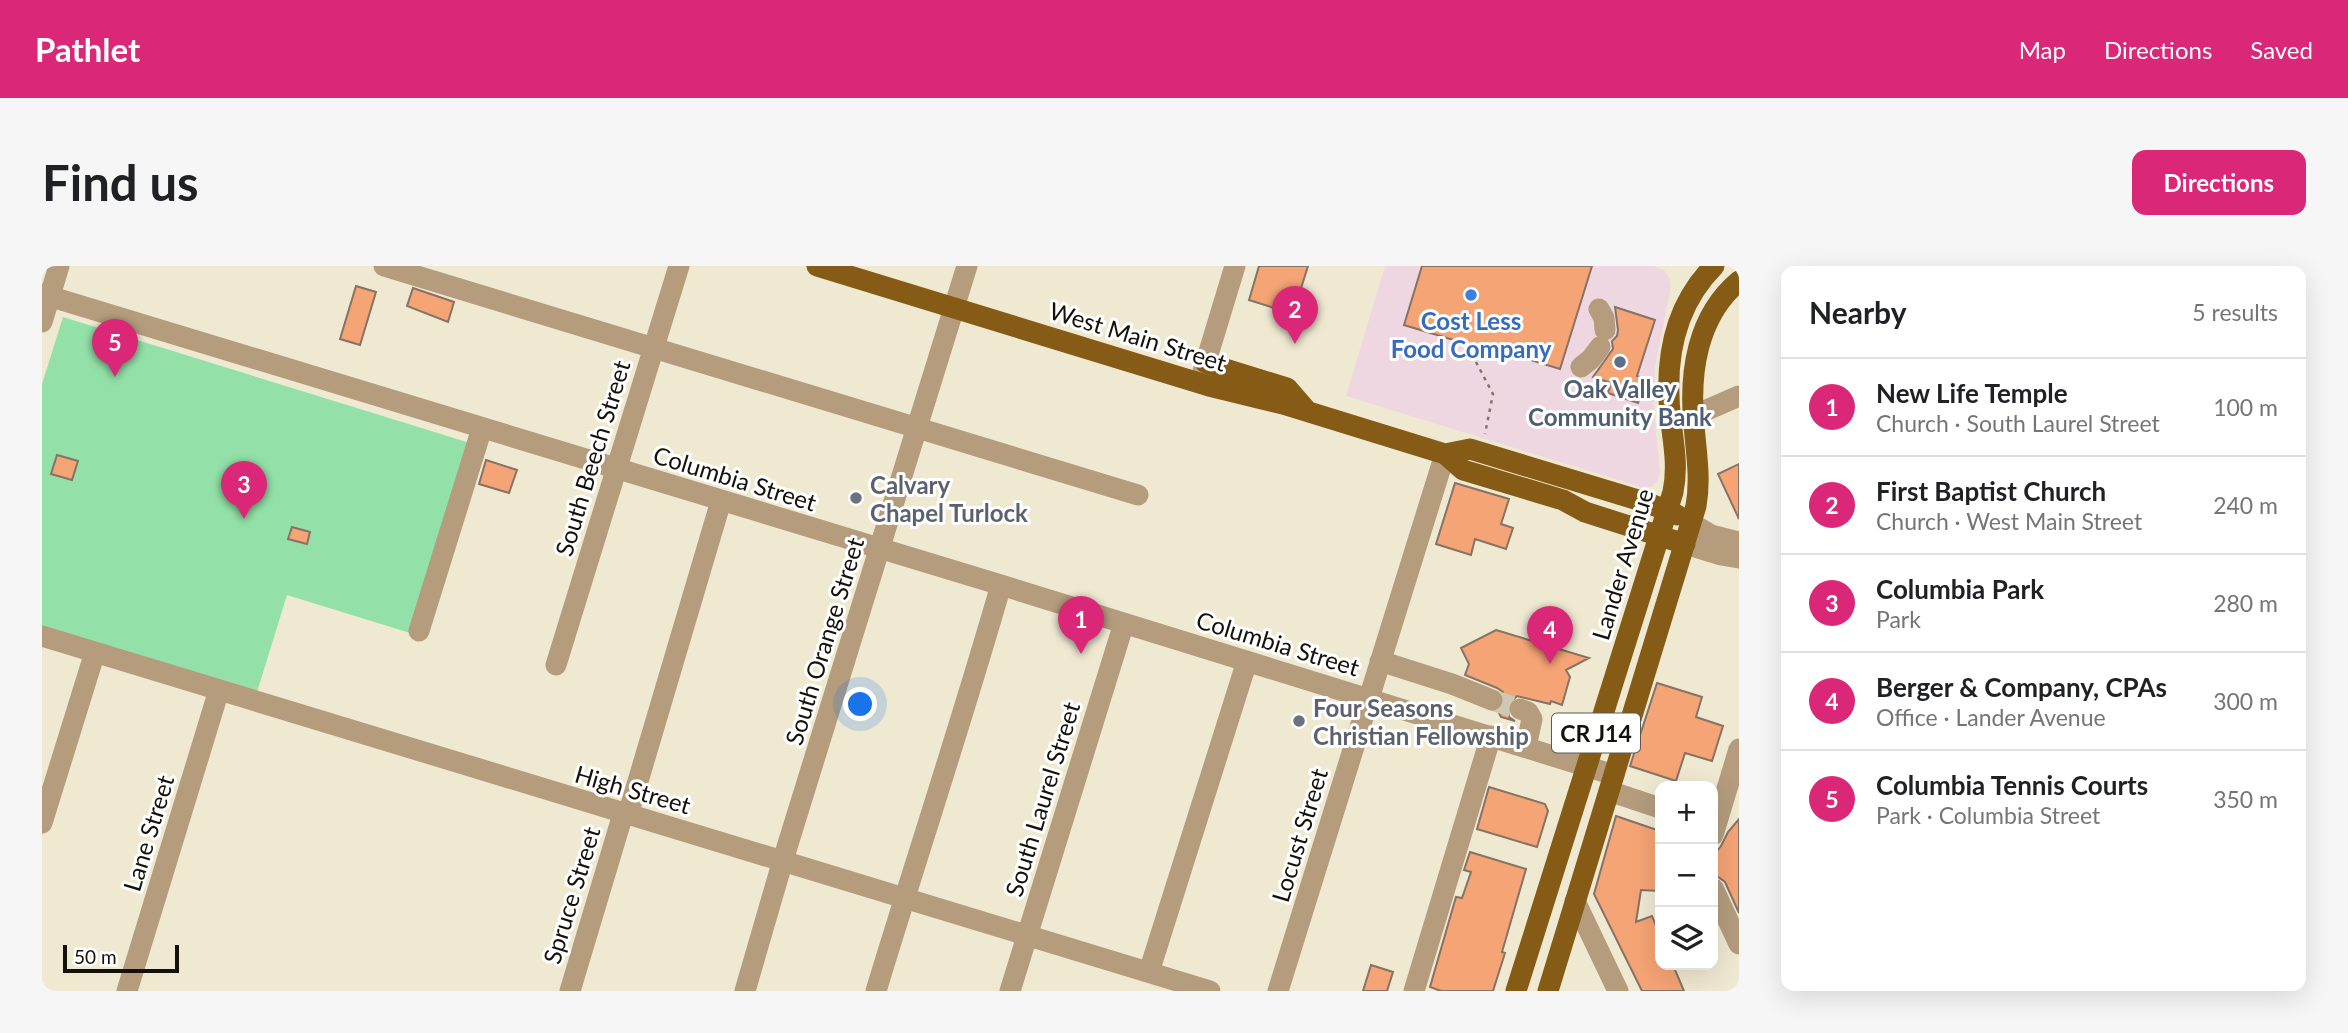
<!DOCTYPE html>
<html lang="en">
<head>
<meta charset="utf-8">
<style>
	:root { --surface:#fff; --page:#f6f6f6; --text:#202124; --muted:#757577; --line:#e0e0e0; --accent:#db2777 }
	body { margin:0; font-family:Lato,sans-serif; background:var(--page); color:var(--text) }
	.controls { position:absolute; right:21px; bottom:21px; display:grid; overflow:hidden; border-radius:14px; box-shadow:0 7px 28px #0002 }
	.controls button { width:63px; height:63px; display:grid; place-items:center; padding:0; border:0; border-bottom:2px solid var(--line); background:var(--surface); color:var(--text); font:35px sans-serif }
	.scale { position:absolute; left:21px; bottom:18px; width:116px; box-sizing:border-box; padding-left:7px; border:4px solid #131109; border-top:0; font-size:19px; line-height:24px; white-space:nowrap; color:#131109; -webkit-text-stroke:5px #fff; paint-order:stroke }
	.you { position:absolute; left:819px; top:439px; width:24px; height:24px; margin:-18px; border:5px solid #fff; border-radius:50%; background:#1a73e8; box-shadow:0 0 0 10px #1a73e833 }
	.badge { display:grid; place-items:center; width:46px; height:46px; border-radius:50%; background:var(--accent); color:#fff; font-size:23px; font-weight:700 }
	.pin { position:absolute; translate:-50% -58px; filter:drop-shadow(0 2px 4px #0008) }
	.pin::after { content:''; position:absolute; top:37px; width:24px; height:21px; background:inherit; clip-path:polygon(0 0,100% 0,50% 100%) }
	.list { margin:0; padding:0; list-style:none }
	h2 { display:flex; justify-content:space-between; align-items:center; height:91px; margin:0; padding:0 28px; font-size:30px }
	h2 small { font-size:23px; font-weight:400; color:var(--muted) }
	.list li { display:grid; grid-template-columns:46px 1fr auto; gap:21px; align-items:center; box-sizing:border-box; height:98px; padding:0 28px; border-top:2px solid var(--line) }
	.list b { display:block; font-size:26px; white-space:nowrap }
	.list p { margin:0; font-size:23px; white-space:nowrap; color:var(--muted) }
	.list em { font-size:23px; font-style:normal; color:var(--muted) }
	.icon { flex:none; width:38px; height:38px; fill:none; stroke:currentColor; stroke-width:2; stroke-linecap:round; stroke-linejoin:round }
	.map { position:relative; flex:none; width:1697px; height:725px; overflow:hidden; border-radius:14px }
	header { display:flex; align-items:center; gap:42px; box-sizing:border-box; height:98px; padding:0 35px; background:var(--accent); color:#fff }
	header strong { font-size:33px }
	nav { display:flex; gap:38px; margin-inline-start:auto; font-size:24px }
	.intro { display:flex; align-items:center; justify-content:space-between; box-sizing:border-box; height:168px; padding:0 42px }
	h1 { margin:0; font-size:49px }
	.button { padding:18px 32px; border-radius:14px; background:var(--accent); color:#fff; font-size:24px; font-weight:700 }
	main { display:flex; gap:42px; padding:0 42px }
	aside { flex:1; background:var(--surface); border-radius:14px; box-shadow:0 7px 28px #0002 }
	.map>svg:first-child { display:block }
	.commercial { fill:#efd7e2 }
	.green { fill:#93e1a8 }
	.building { fill:#f5a475; stroke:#877266; stroke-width:2 }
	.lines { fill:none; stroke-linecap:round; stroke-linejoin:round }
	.minor-tunnel { stroke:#cec9b4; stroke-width:21; stroke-dasharray:21 10; stroke-linecap:butt }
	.path { stroke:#7b7868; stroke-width:2.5; stroke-dasharray:3.5 5; stroke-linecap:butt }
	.minor { stroke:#b49c7d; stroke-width:21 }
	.major { stroke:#855b16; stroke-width:21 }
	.shop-dot { fill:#3f7fe0; stroke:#fff; stroke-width:2.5 }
	.service-dot { fill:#5c6f8a; stroke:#fff; stroke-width:2.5 }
	.worship-dot { fill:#6b7280; stroke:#fff; stroke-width:2.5 }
	.labels { text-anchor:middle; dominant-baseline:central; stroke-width:6; stroke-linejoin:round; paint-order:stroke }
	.shield { fill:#fff; stroke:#5a5853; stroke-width:2 }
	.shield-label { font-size:23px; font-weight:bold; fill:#131109 }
	.shop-label { font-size:24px; font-weight:bold; fill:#366cbe; stroke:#fff }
	.street-label { font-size:24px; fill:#131109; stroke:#fff }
	.service-label { font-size:24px; font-weight:bold; fill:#4e5e75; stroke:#fff }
	.worship-label { font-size:24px; font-weight:bold; fill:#5b616d; stroke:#fff; text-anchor:start }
</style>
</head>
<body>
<header>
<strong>Pathlet</strong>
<nav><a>Map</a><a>Directions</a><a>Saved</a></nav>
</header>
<div class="intro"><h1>Find us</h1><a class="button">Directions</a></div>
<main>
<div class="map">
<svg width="1697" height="725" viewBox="0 0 1697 725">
	<rect width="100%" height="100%" fill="#efe9d2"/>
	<path class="commercial" d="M 1343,0 L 1612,0 L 1622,4 L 1627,11 L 1629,20 L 1613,101 L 1612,147 L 1618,206 L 1615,216 L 1609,221 L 1599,221 L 1304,130 Z"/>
	<path class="green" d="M 21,51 L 428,177 L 368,367 L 245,329 L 215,426 L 0,360 L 0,118 Z"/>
	<path class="building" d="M 1217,0 L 1266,0 L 1251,48 L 1207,34 Z
		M 1380,0 L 1550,0 L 1518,103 L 1459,85 L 1458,88 L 1362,59 Z
		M 314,20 L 334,26 L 318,79 L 298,73 Z
		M 371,22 L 412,36 L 406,56 L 365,40 Z
		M 1573,41 L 1613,54 L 1595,110 L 1603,113 L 1596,137 L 1566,127 L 1569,117 L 1551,111 L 1571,83 L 1570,75 L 1575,70 L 1576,64 Z
		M 15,189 L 36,195 L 30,214 L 9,208 Z
		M 444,194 L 475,204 L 467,227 L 437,218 Z
		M 1697,198 L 1697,253 L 1676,208 Z
		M 1413,217 L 1467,233 L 1459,258 L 1471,262 L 1464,283 L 1433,273 L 1429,289 L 1394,278 Z
		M 250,261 L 268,266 L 265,278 L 246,273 Z
		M 1454,364 L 1547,392 L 1524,404 L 1528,411 L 1520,439 L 1509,435 L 1508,438 L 1475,430 L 1466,439 L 1467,451 L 1473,455 L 1459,451 L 1456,445 L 1462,438 L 1461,426 L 1455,422 L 1423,409 L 1427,398 L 1419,382 Z
		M 1615,417 L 1660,431 L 1654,451 L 1681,460 L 1670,495 L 1643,487 L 1634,515 L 1588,500 Z
		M 1447,521 L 1503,538 L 1506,545 L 1495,581 L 1435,563 Z
		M 1574,550 L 1618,565 L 1618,625 L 1599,624 L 1594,656 L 1610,650 L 1618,669 L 1618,699 L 1631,699 L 1642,725 L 1600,725 L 1552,628 Z
		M 1697,553 L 1697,647 L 1683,616 L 1675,610 L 1671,600 L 1671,590 L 1679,580 L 1686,566 Z
		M 1428,586 L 1484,603 L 1460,686 L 1463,687 L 1451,725 L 1399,725 L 1388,721 L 1414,631 L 1420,632 L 1429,606 L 1422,604 Z
		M 1329,699 L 1351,706 L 1345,725 L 1321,725 Z"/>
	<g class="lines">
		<path class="minor-tunnel" d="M 1450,434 L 1478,443"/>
		<path class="path" d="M 1426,81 L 1451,128 L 1443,168"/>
		<path class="minor" d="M 342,0 L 1096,229
			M 0,28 L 959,319 L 1572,509
			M 1557,43 L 1562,52 L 1563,64
			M 0,56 L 17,0
			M 1539,101 L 1549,93 L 1558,81
			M 1159,112 L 1193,0
			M 1651,150 L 1697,130
			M 1649,257 L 1669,269 L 1697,276
			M 1643,278 L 1679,289 L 1697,292
			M 377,365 L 440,162
			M 0,370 L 1168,725
			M 1338,395 L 1410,418 L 1450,434
			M 514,399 L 637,0
			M 1478,443 L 1486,446 L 1490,453 L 1484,481
			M 1567,525 L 1618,542
			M 586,549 L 679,235
			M 0,557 L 53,386
			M 1671,569 L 1697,483
			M 1671,622 L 1697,678
			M 1533,635 L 1576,725
			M 1107,706 L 1205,395
			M 85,725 L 177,424
			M 528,725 L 581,548
			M 703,725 L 741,594 L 925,0
			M 834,725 C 875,590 920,455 959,319
			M 968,725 L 1082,357
			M 1236,725 L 1403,188
			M 1372,725 L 1449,470"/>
		<path class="major" d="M 775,0 L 1167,120 L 1241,138 L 1403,188 L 1421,204 L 1521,234 L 1543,246 L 1643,278
			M 1164,97 L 1245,122 L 1265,145
			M 1403,188 L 1428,183 L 1606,237 L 1635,249
			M 1474,725 L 1631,226 C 1636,202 1632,180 1629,156 C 1622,99 1630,42 1672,0
			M 1506,725 L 1654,240 C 1659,212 1654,186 1652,159 C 1647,107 1655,50 1697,15"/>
	</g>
	<circle class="shop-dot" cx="1429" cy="29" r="7"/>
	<circle class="service-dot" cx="1578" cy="96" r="7"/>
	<g class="worship-dot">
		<circle cx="814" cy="232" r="7"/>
		<circle cx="1257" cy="455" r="7"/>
	</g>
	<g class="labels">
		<rect class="shield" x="1510" y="447.5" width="88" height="39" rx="5"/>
		<g class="shield-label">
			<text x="1554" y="467">CR J14</text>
		</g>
		<g class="shop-label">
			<text x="1429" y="54">Cost Less<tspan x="1429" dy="28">Food Company</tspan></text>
		</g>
		<g class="street-label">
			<text transform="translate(1096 70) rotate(17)">West Main Street</text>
			<text transform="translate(550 192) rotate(-73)">South Beech Street</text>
			<text transform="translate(693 212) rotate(17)">Columbia Street</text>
			<text transform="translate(1580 298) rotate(-73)">Lander Avenue</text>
			<text transform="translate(782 375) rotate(-73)">South Orange Street</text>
			<text transform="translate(1236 377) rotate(17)">Columbia Street</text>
			<text transform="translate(591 523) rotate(16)">High Street</text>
			<text transform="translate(1000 533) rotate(-73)">South Laurel Street</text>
			<text transform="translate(106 567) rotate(-73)">Lane Street</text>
			<text transform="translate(1257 569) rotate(-73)">Locust Street</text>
			<text transform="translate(529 629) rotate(-73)">Spruce Street</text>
		</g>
		<g class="service-label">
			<text x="1578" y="122">Oak Valley<tspan x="1578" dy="28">Community Bank</tspan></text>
		</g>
		<g class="worship-label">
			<text x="828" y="218">Calvary<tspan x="828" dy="28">Chapel Turlock</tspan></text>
			<text x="1271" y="441">Four Seasons<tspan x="1271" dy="28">Christian Fellowship</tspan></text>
		</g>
	</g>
</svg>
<div class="controls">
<button>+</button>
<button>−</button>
<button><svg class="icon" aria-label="layers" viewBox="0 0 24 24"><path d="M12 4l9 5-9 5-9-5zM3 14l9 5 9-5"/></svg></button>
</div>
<div class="scale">50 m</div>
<div class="you"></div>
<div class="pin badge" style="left:1039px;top:388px">1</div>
<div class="pin badge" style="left:1253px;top:78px">2</div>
<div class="pin badge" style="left:202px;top:253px">3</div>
<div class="pin badge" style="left:1508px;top:398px">4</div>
<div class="pin badge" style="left:73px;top:111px">5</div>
</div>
<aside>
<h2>Nearby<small>5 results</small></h2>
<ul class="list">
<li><span class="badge">1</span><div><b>New Life Temple</b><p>Church · South Laurel Street</p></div><em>100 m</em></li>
<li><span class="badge">2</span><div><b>First Baptist Church</b><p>Church · West Main Street</p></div><em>240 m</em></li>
<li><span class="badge">3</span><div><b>Columbia Park</b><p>Park</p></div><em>280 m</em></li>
<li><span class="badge">4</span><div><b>Berger &amp; Company, CPAs</b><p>Office · Lander Avenue</p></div><em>300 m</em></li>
<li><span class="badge">5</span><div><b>Columbia Tennis Courts</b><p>Park · Columbia Street</p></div><em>350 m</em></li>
</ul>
</aside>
</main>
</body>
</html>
